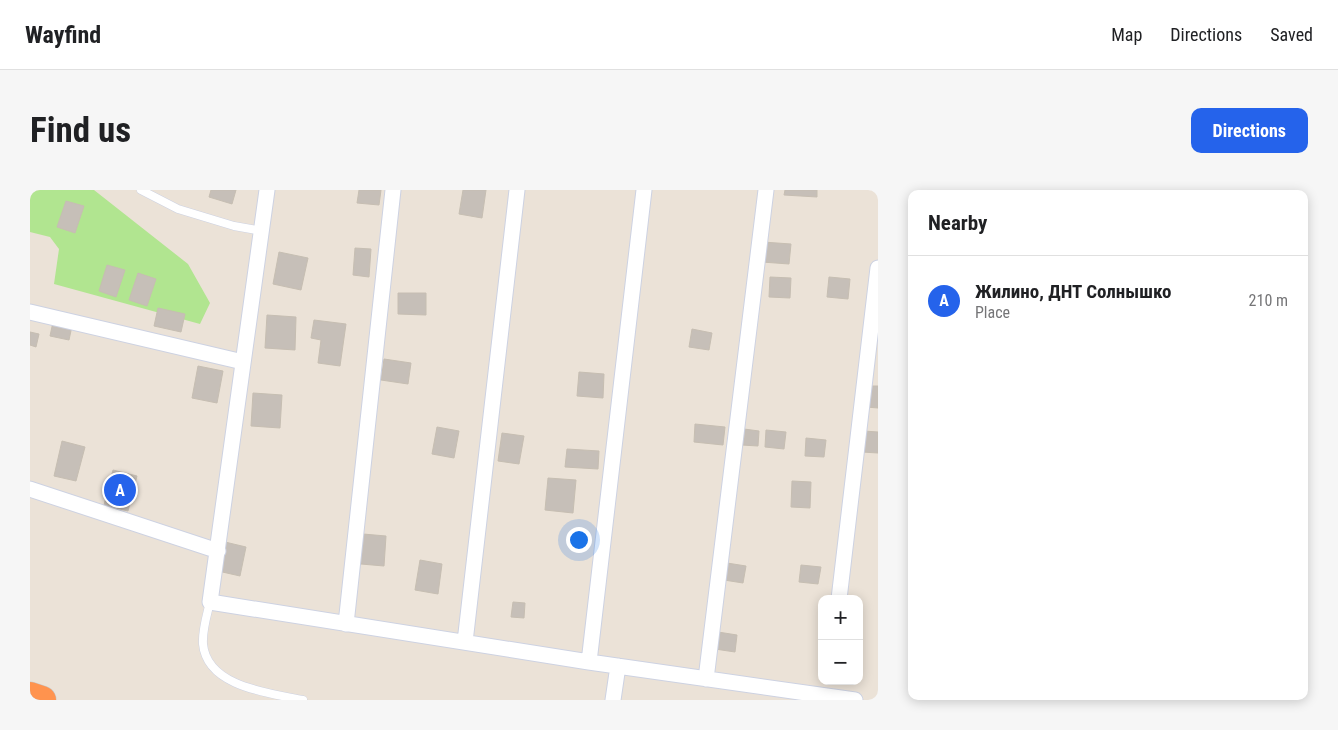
<!DOCTYPE html>
<html lang="en">
<head>
<meta charset="utf-8">
<style>
	:root { --surface:#fff; --page:#f6f6f6; --text:#202124; --muted:#757577; --line:#e0e0e0; --accent:#2563eb }
	body { margin:0; font-family:"Roboto Condensed",sans-serif; background:var(--page); color:var(--text) }
	.controls { position:absolute; right:15px; bottom:15px; display:grid; overflow:hidden; border-radius:10px; box-shadow:0 2px 12px #0003 }
	.controls button { width:45px; height:45px; display:grid; place-items:center; padding:0; border:0; border-bottom:1px solid var(--line); background:var(--surface); color:var(--text); font:25px sans-serif }
	.you { position:absolute; left:548px; top:349px; width:18px; height:18px; margin:-12px; border:4px solid #fff; border-radius:50%; background:#1a73e8; box-shadow:0 0 0 8px #1a73e833 }
	.badge { display:grid; place-items:center; width:32px; height:32px; border-radius:50%; background:var(--accent); color:#fff; font-size:16px; font-weight:700 }
	.pin { position:absolute; translate:-50% -50%; border:2px solid #fff; box-shadow:0 1px 5px #0006 }
	.list { margin:0; padding:0; list-style:none }
	h2 { display:flex; justify-content:space-between; align-items:center; height:65px; margin:0; padding:0 20px; font-size:21px }
	h2 small { font-size:16px; font-weight:400; color:var(--muted) }
	.list li { display:grid; grid-template-columns:32px 1fr auto; gap:15px; align-items:center; box-sizing:border-box; height:90px; padding:0 20px; border-top:1px solid var(--line) }
	.list b { display:block; font-size:19px; white-space:nowrap }
	.list p { margin:0; font-size:16px; white-space:nowrap; color:var(--muted) }
	.list em { font-size:16px; font-style:normal; color:var(--muted) }
	.map { position:relative; flex:none; width:848px; height:510px; overflow:hidden; border-radius:10px }
	header { display:flex; align-items:center; gap:30px; box-sizing:border-box; height:70px; padding:0 25px; background:var(--surface); border-bottom:1px solid var(--line) }
	header strong { font-size:24px }
	nav { display:flex; gap:28px; margin-inline-start:auto; font-size:18px }
	.intro { display:flex; align-items:center; justify-content:space-between; box-sizing:border-box; height:120px; padding:0 30px }
	h1 { margin:0; font-size:35px }
	.button { padding:12px 22px; border-radius:10px; background:var(--accent); color:#fff; font-size:18px; font-weight:700 }
	main { display:flex; gap:30px; padding:0 30px }
	aside { flex:1; background:var(--surface); border-radius:10px; box-shadow:0 2px 12px #0003 }
	.map>svg:first-child { display:block }
	.green { fill:#b1e590 }
	.building { fill:#c6bfb8; stroke:#c6beb2 }
	.lines { fill:none; stroke-linecap:round; stroke-linejoin:round }
	.lane-casing { stroke:#cdd2e2; stroke-width:9 }
	.street-casing { stroke:#cdd2e2; stroke-width:17 }
	.highway-casing { stroke:#c7c7c7; stroke-width:29 }
	.lane { stroke:#fff; stroke-width:8 }
	.street { stroke:#fff; stroke-width:15 }
	.highway { stroke:#ff934e; stroke-width:28 }
</style>
</head>
<body>
<header>
<strong>Wayfind</strong>
<nav><a>Map</a><a>Directions</a><a>Saved</a></nav>
</header>
<div class="intro"><h1>Find us</h1><a class="button">Directions</a></div>
<main>
<div class="map">
<svg width="848" height="510" viewBox="0 0 848 510">
	<rect width="100%" height="100%" fill="#ebe2d7"/>
	<path class="green" d="M 0,0 L 64,0 L 158,74 L 180,113 L 170,134 L 24,94 L 29,59 L 20,47 L 0,42 Z"/>
	<path class="building" d="M 181,0 L 206,0 L 202,14 L 179,7 Z
		M 329,0 L 351,0 L 349,15 L 327,13 Z
		M 433,0 L 456,0 L 452,28 L 429,24 Z
		M 755,0 L 787,0 L 787,7 L 754,5 Z
		M 36,11 L 54,16 L 45,43 L 27,37 Z
		M 733,52 L 761,54 L 759,74 L 732,72 Z
		M 325,58 L 341,59 L 339,87 L 323,85 Z
		M 249,62 L 278,68 L 271,100 L 243,94 Z
		M 77,75 L 95,80 L 86,107 L 69,101 Z
		M 108,83 L 126,89 L 117,116 L 99,110 Z
		M 740,87 L 761,88 L 760,108 L 739,107 Z
		M 799,87 L 820,89 L 818,109 L 797,107 Z
		M 368,103 L 396,103 L 396,125 L 368,124 Z
		M 128,118 L 155,124 L 151,142 L 124,136 Z
		M 237,125 L 266,127 L 265,160 L 235,158 Z
		M 284,130 L 316,134 L 310,176 L 288,173 L 291,150 L 281,148 Z
		M 23,132 L 42,136 L 39,150 L 20,146 Z
		M 662,139 L 682,143 L 679,160 L 659,157 Z
		M 0,142 L 9,144 L 6,157 L 0,155 Z
		M 354,169 L 381,173 L 378,194 L 351,190 Z
		M 168,176 L 193,181 L 187,213 L 162,208 Z
		M 549,182 L 574,184 L 573,208 L 547,206 Z
		M 838,196 L 848,196 L 848,218 L 836,217 Z
		M 223,203 L 252,205 L 250,238 L 221,236 Z
		M 665,234 L 695,237 L 693,255 L 664,252 Z
		M 407,237 L 429,241 L 424,268 L 402,264 Z
		M 714,239 L 729,241 L 728,256 L 712,255 Z
		M 736,240 L 756,242 L 754,259 L 735,257 Z
		M 834,241 L 848,242 L 848,263 L 832,262 Z
		M 472,243 L 494,246 L 489,274 L 468,271 Z
		M 776,248 L 796,250 L 794,267 L 775,266 Z
		M 32,251 L 55,257 L 46,291 L 24,286 Z
		M 537,259 L 569,261 L 568,279 L 535,277 Z
		M 83,280 L 107,286 L 98,321 L 74,315 Z
		M 518,288 L 546,290 L 543,323 L 515,320 Z
		M 762,291 L 781,292 L 780,318 L 761,317 Z
		M 333,344 L 356,346 L 354,376 L 331,374 Z
		M 195,352 L 216,357 L 210,386 L 188,381 Z
		M 390,370 L 412,374 L 408,404 L 385,400 Z
		M 697,373 L 716,376 L 713,393 L 694,390 Z
		M 771,375 L 791,377 L 788,394 L 769,392 Z
		M 483,412 L 495,413 L 494,428 L 481,427 Z
		M 688,442 L 707,445 L 705,462 L 685,459 Z"/>
	<g class="lines">
		<defs>
			<path id="lane" d="M 111,0 L 148,19 L 204,36 L 232,41
				M 180,412 C 177,425 172,440 173,454 C 177,497 239,503 273,510"/>
			<path id="street" d="M 237,0 L 180,412 L 559,472 L 825,510
				M 0,122 L 213,172
				M 0,299 L 188,361
				M 809,409 L 848,78
				M 316,434 L 363,0
				M 435,452 L 487,0
				M 559,472 L 614,0
				M 676,489 L 736,0
				M 583,510 L 588,476"/>
			<path id="highway" d="M 0,506 L 12,510"/>
		</defs>
		<use href="#lane" class="lane-casing"/>
		<use href="#street" class="street-casing"/>
		<use href="#highway" class="highway-casing"/>
		<use href="#lane" class="lane"/>
		<use href="#street" class="street"/>
		<use href="#highway" class="highway"/>
	</g>
</svg>
<div class="controls">
<button>+</button>
<button>−</button>
</div>
<div class="you"></div>
<div class="pin badge" style="left:90px;top:300px">A</div>
</div>
<aside>
<h2>Nearby<small></small></h2>
<ul class="list">
<li><span class="badge">A</span><div><b>Жилино, ДНТ Солнышко</b><p>Place</p></div><em>210 m</em></li>
</ul>
</aside>
</main>
</body>
</html>
